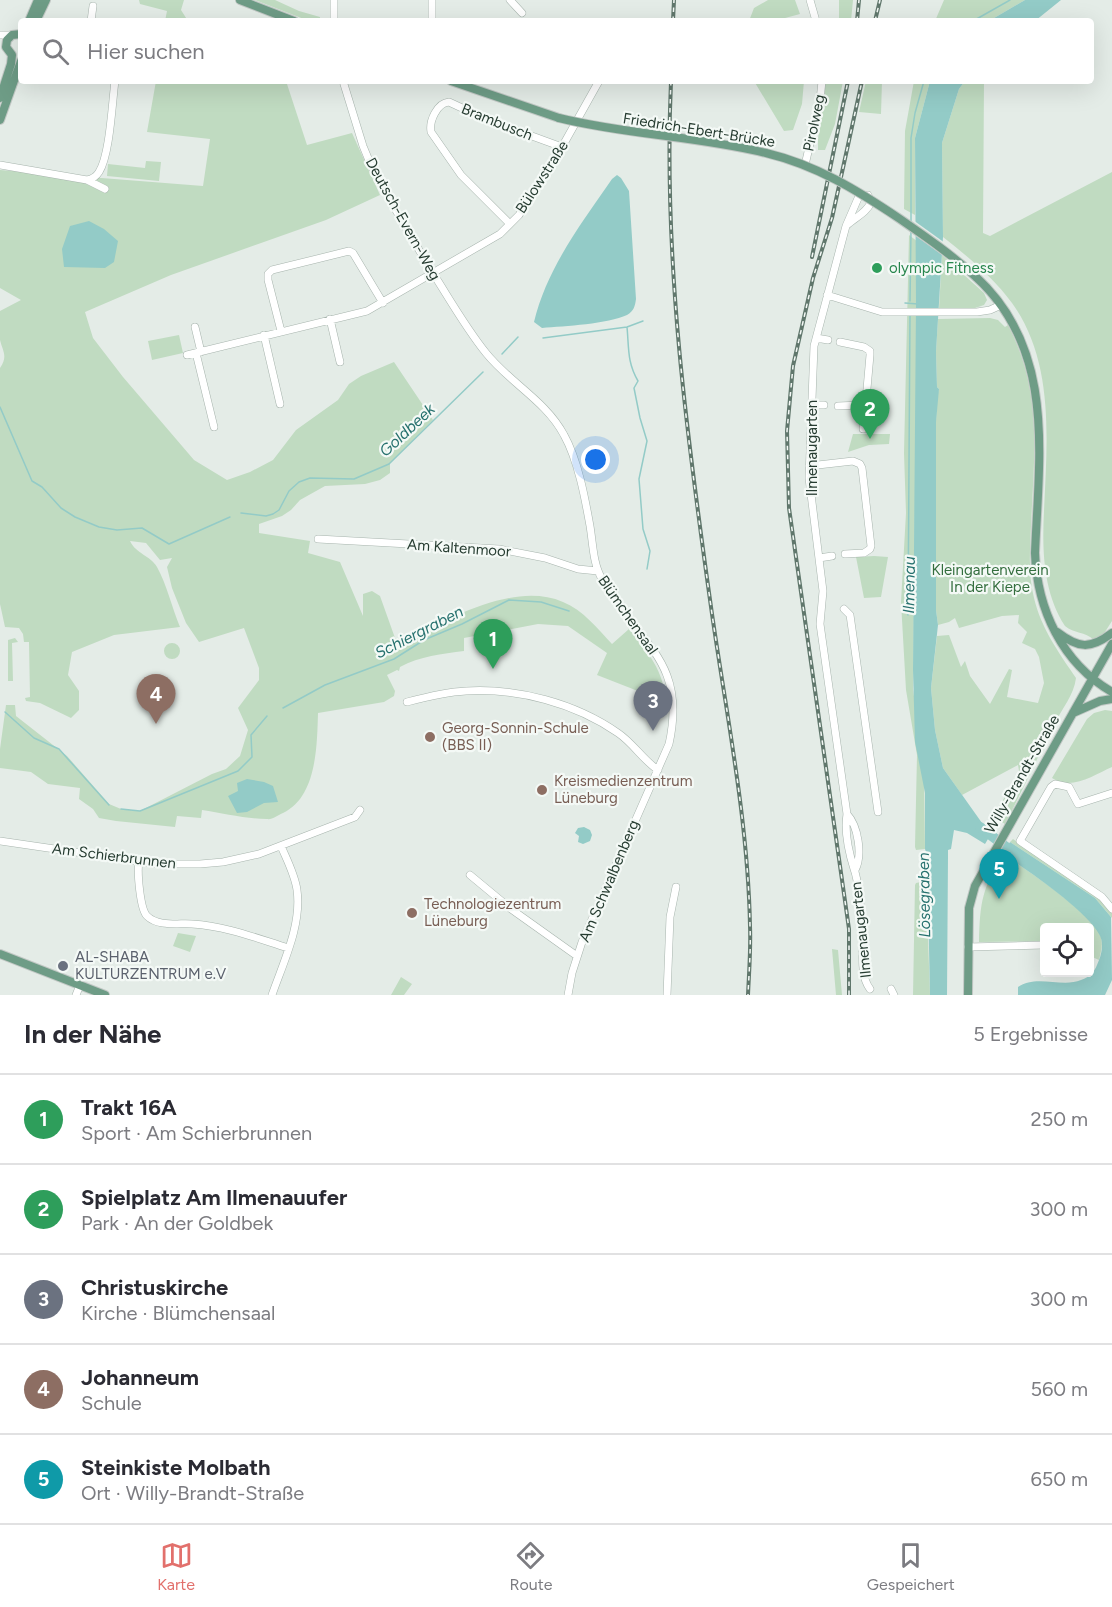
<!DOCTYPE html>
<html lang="de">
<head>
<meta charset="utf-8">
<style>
	:root { --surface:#fff; --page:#f7f7f7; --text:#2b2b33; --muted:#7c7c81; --line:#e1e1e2; --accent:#e2706c }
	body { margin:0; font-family:Figtree,sans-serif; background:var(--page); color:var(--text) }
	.controls { position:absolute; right:18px; bottom:18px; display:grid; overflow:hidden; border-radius:6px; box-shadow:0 6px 24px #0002 }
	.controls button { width:54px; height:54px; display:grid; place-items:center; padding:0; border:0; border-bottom:2px solid var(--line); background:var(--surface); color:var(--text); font:30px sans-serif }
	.you { position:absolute; left:596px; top:460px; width:21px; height:21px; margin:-15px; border:4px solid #fff; border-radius:50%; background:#1a73e8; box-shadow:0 0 0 9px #1a73e833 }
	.badge { display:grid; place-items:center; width:39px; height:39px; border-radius:50%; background:var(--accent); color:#fff; font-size:20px; font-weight:700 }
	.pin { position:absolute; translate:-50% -50px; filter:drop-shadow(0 2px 3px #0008) }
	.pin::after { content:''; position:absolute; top:32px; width:21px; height:18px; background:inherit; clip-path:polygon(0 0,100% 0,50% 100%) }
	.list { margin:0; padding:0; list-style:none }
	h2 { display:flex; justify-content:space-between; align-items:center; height:78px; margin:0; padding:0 24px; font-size:26px }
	h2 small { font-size:20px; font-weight:400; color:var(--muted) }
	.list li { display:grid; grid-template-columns:39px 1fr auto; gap:18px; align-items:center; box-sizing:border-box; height:90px; padding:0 24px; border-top:2px solid var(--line) }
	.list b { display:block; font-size:22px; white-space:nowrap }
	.list p { margin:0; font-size:20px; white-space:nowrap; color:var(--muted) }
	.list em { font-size:20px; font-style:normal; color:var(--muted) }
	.icon { flex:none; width:33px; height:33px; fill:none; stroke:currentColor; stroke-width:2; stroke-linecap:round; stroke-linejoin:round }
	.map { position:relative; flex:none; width:1112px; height:995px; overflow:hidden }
	.search { position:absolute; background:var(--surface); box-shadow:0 6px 24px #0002; left:18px; right:18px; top:18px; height:66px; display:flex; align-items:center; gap:15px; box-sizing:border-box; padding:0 21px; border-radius:6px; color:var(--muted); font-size:22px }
	.sheet { height:528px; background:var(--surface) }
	nav { display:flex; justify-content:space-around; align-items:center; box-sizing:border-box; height:84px; border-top:2px solid var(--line); background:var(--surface); font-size:16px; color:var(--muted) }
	nav a { display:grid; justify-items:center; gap:3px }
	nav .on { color:var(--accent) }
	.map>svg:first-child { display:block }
	.green { fill:#c0dbc1 }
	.water { fill:#93cbc7 }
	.pier { fill:#e4ece7 }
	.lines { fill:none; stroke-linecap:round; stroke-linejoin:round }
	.stream { stroke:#93cbc7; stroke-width:1.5 }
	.river { stroke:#93cbc7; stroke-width:10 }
	.minor-casing { stroke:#a7b4ad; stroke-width:8 }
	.major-casing { stroke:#c2c8c5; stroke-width:10 }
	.minor { stroke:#fff; stroke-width:7 }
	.major { stroke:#6e9c86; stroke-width:8 }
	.rail-casing { stroke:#60776c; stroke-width:4 }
	.rail { stroke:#f4f9f6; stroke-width:1.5; stroke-dasharray:4.5; stroke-linecap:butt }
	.major-bridge-casing { stroke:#c2c8c5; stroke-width:10; stroke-linecap:butt }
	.major-bridge { stroke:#6e9c86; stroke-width:8 }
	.leisure-dot { fill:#2e9e5b; stroke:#f4f9f6; stroke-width:2 }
	.education-dot { fill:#8d6e63; stroke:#f4f9f6; stroke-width:2 }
	.worship-dot { fill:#6b7280; stroke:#f4f9f6; stroke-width:2 }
	.labels { text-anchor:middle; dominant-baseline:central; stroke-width:4.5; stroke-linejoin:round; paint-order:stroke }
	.street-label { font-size:15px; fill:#263c31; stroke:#f4f9f6 }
	.leisure-label { font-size:15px; fill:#27864d; stroke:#f4f9f6; text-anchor:start }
	.park-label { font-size:15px; fill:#346e3e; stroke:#f4f9f6 }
	.education-label { font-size:15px; fill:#785e54; stroke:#f4f9f6; text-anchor:start }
	.worship-label { font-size:15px; fill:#5b616d; stroke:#f4f9f6; text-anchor:start }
	.water-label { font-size:16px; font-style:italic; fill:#26716e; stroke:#f4f9f6 }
</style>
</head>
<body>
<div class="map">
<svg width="1112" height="995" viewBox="0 0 1112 995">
	<rect width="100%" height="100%" fill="#e4ece7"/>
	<path class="green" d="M 139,0 L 184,0 L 181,10 L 188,21 L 165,21 L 167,11 L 140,4 Z
		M 255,0 L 275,0 L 299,11 L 320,17 L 320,19 L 318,21 L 309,21 Z
		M 768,0 L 795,0 L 800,14 L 774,21 L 749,21 L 754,8 Z
		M 839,0 L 853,0 L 851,21 L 835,21 L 839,18 Z
		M 944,0 L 1025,0 L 989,21 L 935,21 Z
		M 156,81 L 286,81 L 307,145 L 352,133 L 380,195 L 326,220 L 171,275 L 85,312 L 93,338 L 123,377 L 194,460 L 227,480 L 250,472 L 273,460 L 296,430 L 338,400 L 349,384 L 361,376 L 394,362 L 433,420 L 390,463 L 390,473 L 380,480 L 365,484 L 325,486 L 300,500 L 291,510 L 282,516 L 259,524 L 259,533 L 310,541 L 308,553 L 340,562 L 363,616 L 363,594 L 372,591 L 380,596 L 395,638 L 406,638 C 451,619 514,581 563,602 C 583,610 598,629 612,644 L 629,629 C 648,652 664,671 666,702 L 597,675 L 607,653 L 568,626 L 538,624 L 464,638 L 464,651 C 442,654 420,656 400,667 L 399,671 L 397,670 L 387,675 L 395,691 L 394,696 L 384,702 L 318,713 C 317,745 317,797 283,813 C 278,815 272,820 267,819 C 246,819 223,813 202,810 L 201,818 L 177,816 L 175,827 L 116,821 L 99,818 L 93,809 L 79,799 L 80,788 L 48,784 L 31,772 L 0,768 L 0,749 L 6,705 L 15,705 L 16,716 L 67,756 L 109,804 L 121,809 L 140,811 L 212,774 L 226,769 L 240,756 L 248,730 L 238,708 L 259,680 L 259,668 L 244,628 L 199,642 L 186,623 L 172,588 L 167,567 L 172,558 L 160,560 L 146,543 L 130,541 C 136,554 150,555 157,567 C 167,585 172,608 180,627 L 114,635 L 72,652 L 68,675 L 79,691 L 79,710 L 71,718 L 40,703 L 26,701 L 25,698 L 30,697 L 29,642 L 24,642 L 23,634 L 19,628 L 5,627 L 0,604 L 0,368 C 8,356 3,352 0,340 C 0,332 0,320 0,311 L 21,300 L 0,288 L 0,170 L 203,186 L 210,139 L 147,132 Z
		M 754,81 L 804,81 L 802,104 L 793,130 L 784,131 Z
		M 826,81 L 843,81 L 835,124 L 825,150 L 818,150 L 818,139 Z
		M 866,81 L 882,81 L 881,114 L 859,112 Z
		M 914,81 L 930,81 L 915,138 L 915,215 L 904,209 L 905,131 Z
		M 965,81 L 984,81 L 983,233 L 990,236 L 1112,172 L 1112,621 L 1103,635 L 1094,640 C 1085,631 1074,634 1065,626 C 1043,592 1042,550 1044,511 C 1047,442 1055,363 1012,303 C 993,277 967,256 943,237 L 942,143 L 959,89 Z
		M 146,161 L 161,162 L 159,181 L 107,176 L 108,164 L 145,168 Z
		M 909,235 L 918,242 L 913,689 L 924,768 L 925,849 L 916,850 L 915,847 L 917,755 L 906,690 L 901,602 L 906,513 L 904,453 Z
		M 942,255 L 984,293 L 987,300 L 984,305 L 975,308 L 939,309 Z
		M 990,318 L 998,320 L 1005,327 L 1008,325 C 1043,392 1034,454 1031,526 C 1030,549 1028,575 1034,598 C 1041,628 1059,653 1076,678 C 1074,695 1062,709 1054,724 C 1038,757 1022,791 1005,824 L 1000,821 L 995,829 L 986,824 L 992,820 L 1019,771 L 1018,765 L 962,795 L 943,768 L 935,730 L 931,688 L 937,636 L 949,635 L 961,667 L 965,661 L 970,676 L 990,704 L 1009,669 L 1012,670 L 1007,697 L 1038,703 L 1044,683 L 1039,657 L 1035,649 L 1022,643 L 1027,632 L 1018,623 L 1019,615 L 1002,616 L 959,628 L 955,618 L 949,622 L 938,625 L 936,610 L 936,422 L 937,396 L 939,389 L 937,387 L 936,352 L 938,319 Z
		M 179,335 L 183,353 L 152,360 L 148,341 Z
		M 853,434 L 890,434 L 889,444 L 869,445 L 848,452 Z
		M 874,556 L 888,557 L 881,597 L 864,598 L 856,557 Z
		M 15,638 L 18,642 L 12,643 L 13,681 L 8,681 L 8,640 Z
		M164 651a8 8 0 1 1 16 0a8 8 0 1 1-16 0Z
		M 1105,710 L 1112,711 L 1112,767 C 1094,775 1071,791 1052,778 L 1087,719 L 1094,713 Z
		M 1013,839 L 1100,898 L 1112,911 L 1112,918 L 1095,898 L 1010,842 Z
		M 1003,854 C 1024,868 1094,914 1101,937 C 1103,945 1101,952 1099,960 L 1090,956 L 1090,927 L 1044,927 L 1044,941 L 979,942 C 980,901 982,890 1003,854 Z
		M 926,881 L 930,995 L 913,995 L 915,885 L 916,883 Z
		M 178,933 L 196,936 L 190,952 L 173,946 Z
		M 832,949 L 838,950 L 842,995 L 836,995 Z
		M 401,977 L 412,984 L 404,995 L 391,995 Z"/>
	<path class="water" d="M 1025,0 L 1061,0 L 1035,21 L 989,21 Z
		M 930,81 L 965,81 L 959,89 L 942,143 L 943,237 L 936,352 L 937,387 L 939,389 L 936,422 L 936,610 L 938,625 L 931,688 L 935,730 L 943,768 L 982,823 L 994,829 L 985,844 L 967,833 L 954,830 L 951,849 L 948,850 L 948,856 L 947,995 L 930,995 L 927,855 L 925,849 L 925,793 L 915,742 L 913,670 L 916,304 L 915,138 Z
		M 617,175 L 621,178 L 629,191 L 636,299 C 635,306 634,311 627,315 C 608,324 565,326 542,328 L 534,322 C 547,268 581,224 612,179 Z
		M 89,221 L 104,229 L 118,241 L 114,262 L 105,268 L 64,267 L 62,249 L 70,226 Z
		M 247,779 L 264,782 L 273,786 L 278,802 L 264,803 L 247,812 L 237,813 L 228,796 L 238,791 L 237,783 Z
		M 584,827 L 590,830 L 592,835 L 590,841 L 583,844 L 578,842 L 579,836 L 575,833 L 578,828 Z
		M 1010,842 L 1095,898 L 1111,917 L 1112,980 L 1105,995 L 1018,995 L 1018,987 C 1036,974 1062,988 1081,980 C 1092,976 1095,971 1099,960 C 1102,952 1104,942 1099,934 C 1086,910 1027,870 1003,854 Z"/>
	<path class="pier" d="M 913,220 L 945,243 L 945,257 L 913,234 Z"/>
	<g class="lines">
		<path class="stream" d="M 973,21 L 1010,0
			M 911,223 L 911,138 L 915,113 L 924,81
			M 910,301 L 911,230
			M 905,303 L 918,304
			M 627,327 C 629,348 627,362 638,381 L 634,388 L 640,418 L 647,441 L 639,479 L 643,529 L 650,551 L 647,569
			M 543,338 L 627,327 L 643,321
			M 502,354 L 518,337
			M 0,407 L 32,481 L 42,487 L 61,508 L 75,517 L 99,527 L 117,530 L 142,528 L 169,544 L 230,517
			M 241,513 L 266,516 L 273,514 L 279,510 L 289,491 L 299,482 L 310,478 L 354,479 L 389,464 L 483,372
			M 908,615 L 910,314
			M 283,708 L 325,685 L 394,659 L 424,640 L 462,624 L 509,600 L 541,602 L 569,611
			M 5,712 L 34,738 L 59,749 L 109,805
			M 121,809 L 140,811 L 238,771 L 252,757 L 251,735 L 267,716"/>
		<path class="river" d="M 980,827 L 1018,856"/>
		<defs>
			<path id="minor" d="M 334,0 L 334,21
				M 432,0 L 432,21
				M 510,0 L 522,13
				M 810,0 L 816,21
				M 91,21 L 93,6
				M 0,35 L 12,35
				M 343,81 L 363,146 L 370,163 C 389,200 410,235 431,270 C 449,298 465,327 486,353 C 510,383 546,401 564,435 C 578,460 585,498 590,526 C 593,544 593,564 602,579 C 636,643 688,658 669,744 L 582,942 L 572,973 L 568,995
				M 0,165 L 87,180 L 105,189
				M 805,165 L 820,100 L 822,81
				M 87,180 C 92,179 96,177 99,172 C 110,155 112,103 115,81
				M 510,224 L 461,175 L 431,132 C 429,121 437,103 449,102 L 488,120 L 562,147
				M 846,226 L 859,196 L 868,195 L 871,202 C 867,213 854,218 846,226 L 814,346 L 809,478 L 823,591 L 820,624 L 847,814 C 844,832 849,853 854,869 C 859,882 862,923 863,939 C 863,955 860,976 870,989
				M 827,295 L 882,312 L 977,312 L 990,310 L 1001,305
				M 330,319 L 340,362
				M 195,327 L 201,352
				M 281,331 L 268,280 L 268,274 L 272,270 L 349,251 L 353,253 L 383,303
				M 264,335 L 280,404
				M 816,338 L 828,340
				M 196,353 L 214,427
				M 187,355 L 367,311 L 500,234 L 519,215 L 562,147 L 599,81
				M 811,405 L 824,405
				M 838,406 L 861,405 L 866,400 L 870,355 L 870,351 L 864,347 L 840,342
				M 863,429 L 864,404
				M 809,466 L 853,461 L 860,464 L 862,468 L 871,546 L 870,549 L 864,553 L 845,554
				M 318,539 L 499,549 L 545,558 L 578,569 L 598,571
				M 819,558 L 832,556
				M 844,609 L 850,615 L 878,812
				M 407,702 C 426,697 446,692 466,691 C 518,688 575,703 618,733 C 633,743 643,760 658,770
				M 1112,793 L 1078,804 L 1069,787 L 1055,784 L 1051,787 L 1020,841 L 1102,897 L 1112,909
				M 847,814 C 858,826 863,855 855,870
				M 0,841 L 157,864 L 200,864 L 223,862 L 259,854 L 355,817 L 360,810
				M 139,861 C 137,872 140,909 147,916 C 158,927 179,923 192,924 C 226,926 256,938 288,948
				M 470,875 L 511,909 L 577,956
				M 968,947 L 1044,945
				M 891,989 L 894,995
				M 76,995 L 80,985
				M 272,995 C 283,963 302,925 297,890 C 295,875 287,860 281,846
				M 667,995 L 670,917 L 676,887"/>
			<path id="major" d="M 240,0 L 294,21
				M 29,21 L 38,0
				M 36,21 L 46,0
				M 451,81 L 559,118
				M 0,98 L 11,64 L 12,55 L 6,47 L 7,40 L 12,35 L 21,34
				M 0,120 L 21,61
				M 976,277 C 1056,350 1039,456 1035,553 C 1037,609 1062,663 1112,692
				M 1057,632 C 1078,648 1090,650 1112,633
				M 1073,713 L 1100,701 L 1112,699
				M 0,954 L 105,995
				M 968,995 L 969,908 L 975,886 L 1112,644"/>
		</defs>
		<use href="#minor" class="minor-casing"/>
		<use href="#major" class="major-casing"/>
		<use href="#minor" class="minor"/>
		<use href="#major" class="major"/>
		<defs>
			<path id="rail" d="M 673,21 L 674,0
				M 857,21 L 859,0
				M 875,21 L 880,0
				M 671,81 C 663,260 687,437 712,614 C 727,718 748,821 750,926 C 751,949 749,972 748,995
				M 812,257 L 848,81
				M 849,995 L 849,929 L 789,508 L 787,431 L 793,366 L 813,278 L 832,218 L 862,81"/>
		</defs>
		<use href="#rail" class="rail-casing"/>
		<use href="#rail" class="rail"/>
		<defs>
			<path id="major-bridge" d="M 559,118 C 627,135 698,136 766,153 C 816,165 857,190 900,219 C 926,237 952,255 976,277"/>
		</defs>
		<use href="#major-bridge" class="major-bridge-casing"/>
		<use href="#major-bridge" class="major-bridge"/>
	</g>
	<circle class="leisure-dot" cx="877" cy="268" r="6"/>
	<g class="education-dot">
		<circle cx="430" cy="737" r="6"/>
		<circle cx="542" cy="790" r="6"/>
		<circle cx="412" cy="913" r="6"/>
	</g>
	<circle class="worship-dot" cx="63" cy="966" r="6"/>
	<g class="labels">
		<g class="street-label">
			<text transform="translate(497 122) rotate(22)">Brambusch</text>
			<text transform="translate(814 123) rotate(-78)">Pirolweg</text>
			<text transform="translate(699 130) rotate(9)">Friedrich-Ebert-Brücke</text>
			<text transform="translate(542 177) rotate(-57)">Bülowstraße</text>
			<text transform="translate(403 219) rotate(61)">Deutsch-Evern-Weg</text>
			<text transform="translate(812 448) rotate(-90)">Ilmenaugarten</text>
			<text transform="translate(459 548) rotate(4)">Am Kaltenmoor</text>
			<text transform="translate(628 615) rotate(55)">Blümchensaal</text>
			<text transform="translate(1022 774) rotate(-60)">Willy-Brandt-Straße</text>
			<text transform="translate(114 856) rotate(7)">Am Schierbrunnen</text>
			<text transform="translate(609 881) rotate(-67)">Am Schwalbenberg</text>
			<text transform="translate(861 930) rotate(-96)">Ilmenaugarten</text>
		</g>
		<g class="leisure-label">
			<text x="889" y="268">olympic Fitness</text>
		</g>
		<g class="park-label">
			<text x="990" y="570">Kleingartenverein<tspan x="990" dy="17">In der Kiepe</tspan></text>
		</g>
		<g class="education-label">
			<text x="442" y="728">Georg-Sonnin-Schule<tspan x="442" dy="17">(BBS II)</tspan></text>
			<text x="554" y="781">Kreismedienzentrum<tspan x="554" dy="17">Lüneburg</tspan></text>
			<text x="424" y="904">Technologiezentrum<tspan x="424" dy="17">Lüneburg</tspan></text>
		</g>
		<g class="worship-label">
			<text x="75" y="957">AL-SHABA<tspan x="75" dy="17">KULTURZENTRUM e.V</tspan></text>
		</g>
		<g class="water-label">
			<text transform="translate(407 430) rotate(-43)">Goldbeek</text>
			<text transform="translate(909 585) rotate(-89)">Ilmenau</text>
			<text transform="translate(419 632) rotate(-27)">Schiergraben</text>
			<text transform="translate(924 895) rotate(-91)">Lösegraben</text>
		</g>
	</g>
</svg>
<div class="controls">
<button><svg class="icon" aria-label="locate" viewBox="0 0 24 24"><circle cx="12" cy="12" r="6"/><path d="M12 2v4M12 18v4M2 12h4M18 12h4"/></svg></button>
</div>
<div class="you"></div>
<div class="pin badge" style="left:493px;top:669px;background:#2e9e5b">1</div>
<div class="pin badge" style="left:870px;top:439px;background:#2e9e5b">2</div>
<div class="pin badge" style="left:653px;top:731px;background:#6b7280">3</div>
<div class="pin badge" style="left:156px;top:724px;background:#8d6e63">4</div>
<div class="pin badge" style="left:999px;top:899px;background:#0f9aa8">5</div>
<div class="search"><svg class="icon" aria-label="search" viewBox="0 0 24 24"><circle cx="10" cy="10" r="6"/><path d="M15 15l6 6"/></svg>Hier suchen</div>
</div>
<section class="sheet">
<h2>In der Nähe<small>5 Ergebnisse</small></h2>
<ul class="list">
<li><span class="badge" style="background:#2e9e5b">1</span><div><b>Trakt 16A</b><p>Sport · Am Schierbrunnen</p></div><em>250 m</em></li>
<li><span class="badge" style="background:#2e9e5b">2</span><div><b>Spielplatz Am Ilmenauufer</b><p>Park · An der Goldbek</p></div><em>300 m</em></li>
<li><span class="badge" style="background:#6b7280">3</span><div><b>Christuskirche</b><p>Kirche · Blümchensaal</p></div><em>300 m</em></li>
<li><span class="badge" style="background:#8d6e63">4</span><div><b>Johanneum</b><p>Schule</p></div><em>560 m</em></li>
<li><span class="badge" style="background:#0f9aa8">5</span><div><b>Steinkiste Molbath</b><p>Ort · Willy-Brandt-Straße</p></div><em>650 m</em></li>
</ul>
</section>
<nav>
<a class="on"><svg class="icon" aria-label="map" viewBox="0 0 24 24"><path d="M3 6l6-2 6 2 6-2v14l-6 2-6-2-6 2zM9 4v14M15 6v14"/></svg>Karte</a>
<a><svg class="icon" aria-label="directions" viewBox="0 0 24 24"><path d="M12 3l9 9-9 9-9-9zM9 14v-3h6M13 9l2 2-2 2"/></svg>Route</a>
<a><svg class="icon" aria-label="saved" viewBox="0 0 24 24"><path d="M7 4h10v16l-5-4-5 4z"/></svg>Gespeichert</a>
</nav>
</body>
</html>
